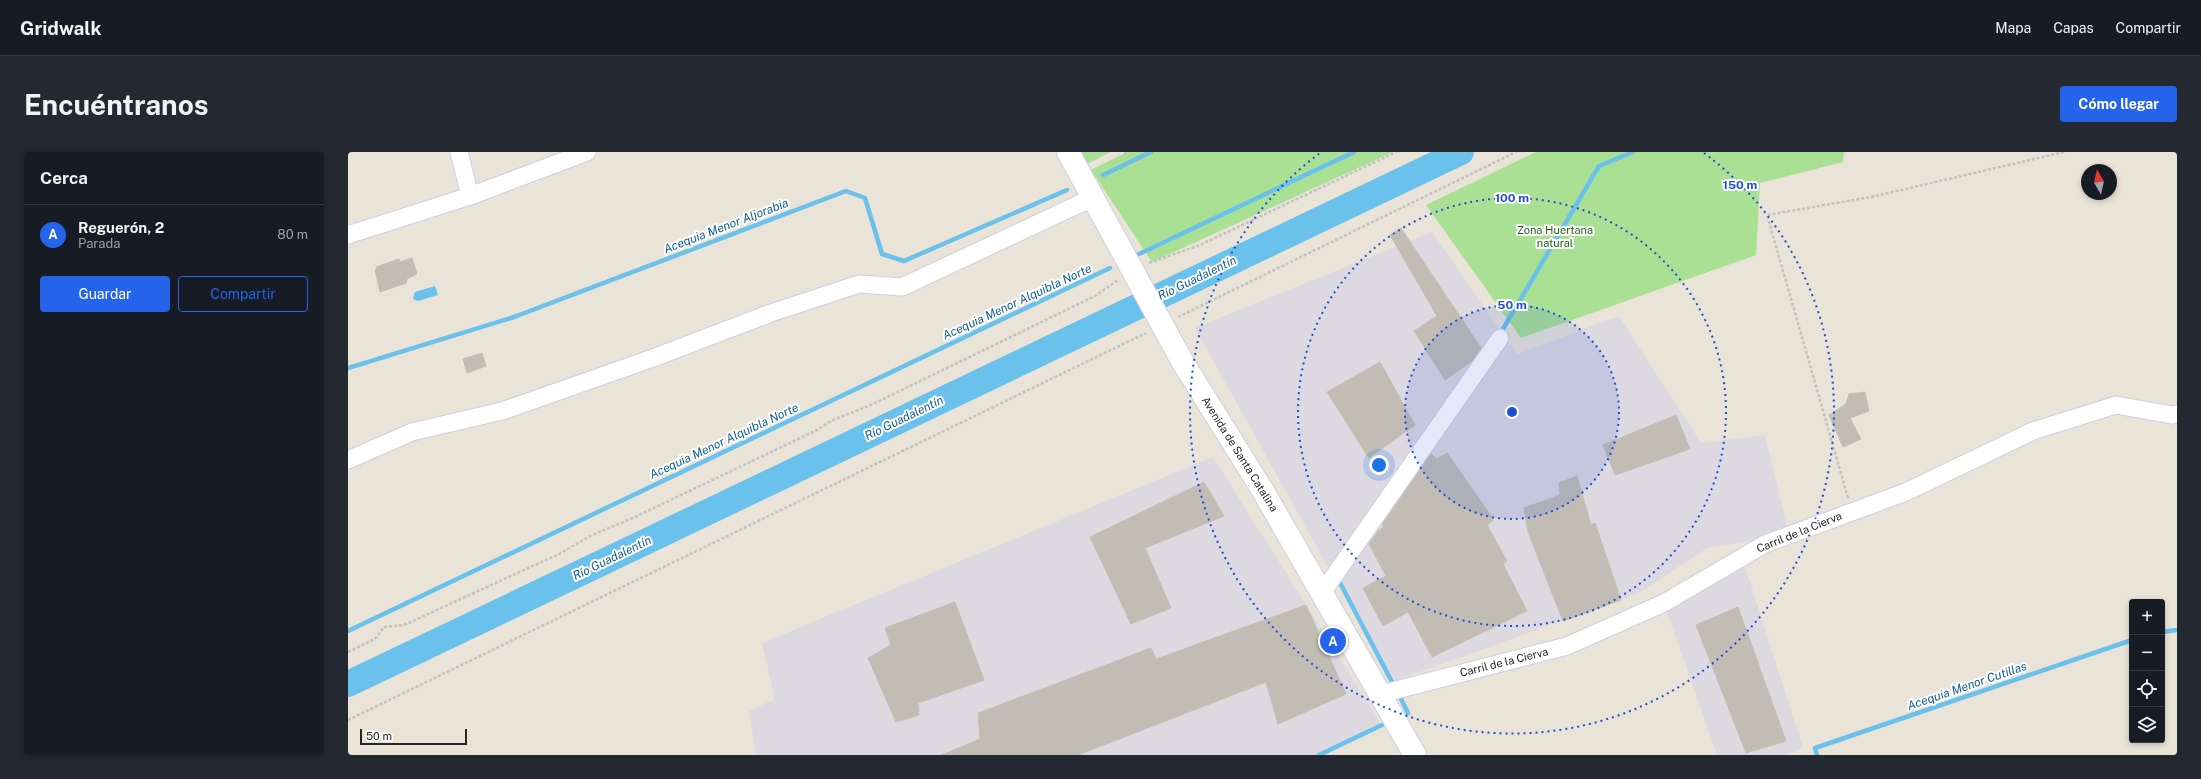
<!DOCTYPE html>
<html lang="es">
<head>
<meta charset="utf-8">
<style>
	:root { --surface:#171b24; --page:#242831; --text:#f1f3f6; --muted:#9ea1a6; --line:#363941; --accent:#2563eb }
	body { margin:0; font-family:"Public Sans",sans-serif; background:var(--page); color:var(--text) }
	.controls { position:absolute; right:12px; bottom:12px; display:grid; overflow:hidden; border-radius:4px; box-shadow:0 2px 6px #0003 }
	.controls button { width:36px; height:36px; display:grid; place-items:center; padding:0; border:0; border-bottom:1px solid var(--line); background:var(--surface); color:var(--text); font:20px sans-serif }
	.compass { position:absolute; left:1733px; top:12px; width:36px; height:36px; border-radius:50%; background:var(--surface); box-shadow:0 2px 6px #0003; rotate:351deg }
	.scale { position:absolute; left:12px; bottom:10px; width:107px; box-sizing:border-box; padding-left:4px; border:2px solid #262626; border-top:0; font-size:11px; line-height:14px; white-space:nowrap; color:#262626; -webkit-text-stroke:3px #fff; paint-order:stroke }
	.you { position:absolute; left:1031px; top:313px; width:14px; height:14px; margin:-10px; border:3px solid #fff; border-radius:50%; background:#1a73e8; box-shadow:0 0 0 6px #1a73e833 }
	.badge { display:grid; place-items:center; width:26px; height:26px; border-radius:50%; background:var(--accent); color:#fff; font-size:13px; font-weight:700 }
	.pin { position:absolute; translate:-50% -50%; border:2px solid #fff; box-shadow:0 1px 4px #0006 }
	.list { margin:0; padding:0; list-style:none }
	h2 { display:flex; justify-content:space-between; align-items:center; height:52px; margin:0; padding:0 16px; font-size:17px }
	h2 small { font-size:13px; font-weight:400; color:var(--muted) }
	.list li { display:grid; grid-template-columns:26px 1fr auto; gap:12px; align-items:center; box-sizing:border-box; height:60px; padding:0 16px; border-top:1px solid var(--line) }
	.list b { display:block; font-size:15px; white-space:nowrap }
	.list p { margin:0; font-size:13px; white-space:nowrap; color:var(--muted) }
	.list em { font-size:13px; font-style:normal; color:var(--muted) }
	.actions { display:flex; gap:8px; padding:12px 16px }
	.actions a { flex:1; padding:9px 0; border:1px solid var(--accent); border-radius:4px; text-align:center; font-size:14px; color:var(--accent) }
	.actions .main { background:var(--accent); color:#fff }
	.icon { flex:none; width:22px; height:22px; fill:none; stroke:currentColor; stroke-width:2; stroke-linecap:round; stroke-linejoin:round }
	.map { position:relative; flex:none; width:1829px; height:603px; overflow:hidden; border-radius:4px }
	header { display:flex; align-items:center; gap:24px; box-sizing:border-box; height:56px; padding:0 20px; background:var(--surface); border-bottom:1px solid var(--line) }
	header strong { font-size:19px }
	nav { display:flex; gap:22px; margin-inline-start:auto; font-size:14px }
	.intro { display:flex; align-items:center; justify-content:space-between; box-sizing:border-box; height:96px; padding:0 24px }
	h1 { margin:0; font-size:28px }
	.button { padding:10px 18px; border-radius:4px; background:var(--accent); color:#fff; font-size:14px; font-weight:700 }
	main { display:flex; gap:24px; padding:0 24px }
	aside { flex:1; background:var(--surface); border-radius:4px; box-shadow:0 2px 6px #0003 }
	.map>svg:first-child { display:block }
	.industrial { fill:#dcd9e1 }
	.green { fill:#a9e094 }
	.water { fill:#6ac1eb }
	.lines { fill:none; stroke-linecap:round; stroke-linejoin:round }
	.stream { stroke:#6ac1eb; stroke-width:4.5 }
	.river { stroke:#6ac1eb; stroke-width:26 }
	.building { fill:#c1bdb5; stroke:#c4bfb2 }
	.minor-casing { stroke:#cdd0e0; stroke-width:19 }
	.secondary-casing { stroke:#cdd0e0; stroke-width:24 }
	.path { stroke:#c2c2c2; stroke-width:2.5; stroke-dasharray:3 2; stroke-linecap:butt }
	.minor { stroke:#fff; stroke-width:17 }
	.secondary { stroke:#fff; stroke-width:22 }
	.ring { fill:none; stroke:#1d4ed8; stroke-width:2; stroke-dasharray:2 4 }
	.labels { text-anchor:middle; dominant-baseline:central; stroke-width:4; stroke-linejoin:round; paint-order:stroke }
	.park-label { font-size:11px; fill:#24601a; stroke:#fff }
	.street-label { font-size:11px; fill:#262626; stroke:#fff }
	.water-label { font-size:12px; font-style:italic; fill:#0f5d92; stroke:#fff }
	.centre { fill:#1d4ed8; stroke:#fff; stroke-width:2 }
	.ring-label { font-size:12px; text-anchor:middle; font-weight:bold; fill:#1d4ed8; stroke:#fff; stroke-width:4; stroke-linejoin:round; paint-order:stroke }
</style>
</head>
<body>
<header>
<strong>Gridwalk</strong>
<nav><a>Mapa</a><a>Capas</a><a>Compartir</a></nav>
</header>
<div class="intro"><h1>Encuéntranos</h1><a class="button">Cómo llegar</a></div>
<main>
<aside>
<h2>Cerca<small></small></h2>
<ul class="list">
<li><span class="badge">A</span><div><b>Reguerón, 2</b><p>Parada</p></div><em>80 m</em></li>
</ul>
<div class="actions"><a class="main">Guardar</a><a>Compartir</a></div>
</aside>
<div class="map">
<svg width="1829" height="603" viewBox="0 0 1829 603">
	<rect width="100%" height="100%" fill="#e9e3d8"/>
	<path class="industrial" d="M 1084,80 L 1169,202 L 1271,164 L 1353,291 L 1417,283 L 1441,383 L 1359,396 L 1291,441 L 1044,530 L 847,176 Z
		M 865,305 L 1034,573 L 968,603 L 408,603 L 401,559 L 427,547 L 414,491 Z
		M 1394,405 L 1455,596 L 1438,603 L 1369,603 L 1316,451 Z"/>
	<path class="green" d="M 733,0 L 763,0 L 739,12 Z
		M 779,0 L 1045,0 L 804,110 L 743,18 Z
		M 1188,0 L 1496,0 L 1495,10 L 1412,31 L 1408,103 L 1173,186 L 1078,53 Z"/>
	<path class="water" d="M 87,134 L 90,143 L 70,149 L 65,147 L 67,140 Z"/>
	<g class="lines">
		<path class="stream" d="M 755,23 L 803,0
			M 791,102 L 1006,0
			M 1155,177 L 1251,14 L 1285,0
			M 0,216 L 166,165 L 498,39 L 517,46 L 534,102 L 556,109 L 719,38
			M 989,425 L 1044,530
			M 0,479 L 762,116
			M 1814,480 L 1829,478
			M 1051,543 L 1060,561
			M 971,603 L 1034,573
			M 1469,603 L 1467,596 L 1784,488"/>
		<path class="river" d="M 0,532 L 1113,0"/>
	</g>
	<path class="building" d="M 1053,76 L 1133,196 L 1124,209 L 1097,228 L 1066,179 L 1089,164 L 1042,83 Z
		M 64,106 L 69,122 L 59,127 L 58,131 L 32,140 L 27,118 L 29,117 L 28,115 L 51,107 L 52,110 Z
		M 134,201 L 138,214 L 119,221 L 115,207 Z
		M 1032,210 L 1067,273 L 1021,306 L 979,240 Z
		M 1517,240 L 1521,259 L 1502,266 L 1513,287 L 1495,295 L 1481,263 L 1498,252 L 1501,242 Z
		M 1328,263 L 1342,297 L 1267,323 L 1255,293 Z
		M 1099,301 L 1146,368 L 1139,373 L 1159,409 L 1155,412 L 1179,459 L 1084,505 L 1060,460 L 1035,474 L 1015,436 L 1038,424 L 1021,392 L 1030,379 L 1036,375 L 1034,372 L 1083,302 L 1089,307 Z
		M 1229,324 L 1243,373 L 1247,371 L 1273,448 L 1215,469 L 1180,380 L 1176,356 L 1212,343 L 1211,331 Z
		M 856,330 L 876,364 L 797,396 L 823,456 L 783,472 L 742,385 Z
		M 607,450 L 636,528 L 570,551 L 571,563 L 548,570 L 520,506 L 543,493 L 537,476 Z
		M 958,453 L 998,542 L 930,572 L 918,530 L 730,603 L 594,603 L 632,587 L 630,561 L 803,496 L 808,507 Z
		M 1390,455 L 1438,589 L 1398,601 L 1348,473 Z"/>
	<g class="lines">
		<defs>
			<path id="minor" d="M 122,44 L 239,0
				M 0,83 L 122,44 L 111,0
				M 0,308 L 64,280 L 154,259 L 305,206 L 423,161 L 511,132 L 554,135 L 744,46
				M 974,441 L 1152,186
				M 1033,542 L 1219,494 L 1316,451 L 1417,392 L 1558,340 L 1685,279 L 1768,253 L 1824,263 L 1829,262"/>
			<path id="secondary" d="M 720,0 L 834,209 L 915,339 L 1067,603"/>
		</defs>
		<use href="#minor" class="minor-casing"/>
		<use href="#secondary" class="secondary-casing"/>
		<path class="path" d="M 777,0 L 779,4
			M 801,111 L 852,93 L 1048,0
			M 830,165 L 1168,0
			M 1500,346 L 1419,63 L 1523,45 L 1716,0
			M 0,500 L 27,487 L 36,475 L 56,473 L 211,402 L 242,384 L 285,366 L 467,279 L 485,268 L 523,253 L 747,144 L 770,128
			M 0,568 L 798,181"/>
		<use href="#minor" class="minor"/>
		<use href="#secondary" class="secondary"/>
	</g>
	<circle cx="1164" cy="260" r="107" fill="#1d4ed8" fill-opacity=".12"/>
	<g class="ring">
		<circle cx="1164" cy="260" r="107"/>
		<circle cx="1164" cy="260" r="214"/>
		<path d="M1356 1A322 322 0 1 1 972 1"/>
	</g>
	<g class="labels">
		<g class="park-label">
			<text x="1207" y="78">Zona Huertana<tspan x="1207" dy="13">natural</tspan></text>
		</g>
		<g class="street-label">
			<text transform="translate(892 302) rotate(58)">Avenida de Santa Catalina</text>
			<text transform="translate(1451 380) rotate(-22)">Carril de la Cierva</text>
			<text transform="translate(1156 510) rotate(-14)">Carril de la Cierva</text>
		</g>
		<g class="water-label">
			<text transform="translate(378 74) rotate(-21)">Acequia Menor Aljorabia</text>
			<text transform="translate(849 126) rotate(-26)">Río Guadalentín</text>
			<text transform="translate(669 150) rotate(-25)">Acequia Menor Alquibla Norte</text>
			<text transform="translate(556 266) rotate(-26)">Río Guadalentín</text>
			<text transform="translate(376 289) rotate(-25)">Acequia Menor Alquibla Norte</text>
			<text transform="translate(264 406) rotate(-26)">Río Guadalentín</text>
			<text transform="translate(1619 534) rotate(-19)">Acequia Menor Cutillas</text>
		</g>
	</g>
	<circle cx="1164" cy="260" r="6" class="centre"/>
	<g class="ring-label">
		<text x="1392" y="37">150 m</text>
		<text x="1164" y="50">100 m</text>
		<text x="1164" y="157">50 m</text>
	</g>
</svg>
<div class="controls">
<button>+</button>
<button>−</button>
<button><svg class="icon" aria-label="locate" viewBox="0 0 24 24"><circle cx="12" cy="12" r="6"/><path d="M12 2v4M12 18v4M2 12h4M18 12h4"/></svg></button>
<button><svg class="icon" aria-label="layers" viewBox="0 0 24 24"><path d="M12 4l9 5-9 5-9-5zM3 14l9 5 9-5"/></svg></button>
</div>
<svg class="compass" viewBox="-18 -18 36 36"><path d="M0-13l5 13h-10z" fill="#e53935"/><path d="M0 13l5-13h-10z" fill="#9ea1a6"/></svg>
<div class="scale">50 m</div>
<div class="you"></div>
<div class="pin badge" style="left:985px;top:489px">A</div>
</div>
</main>
</body>
</html>
